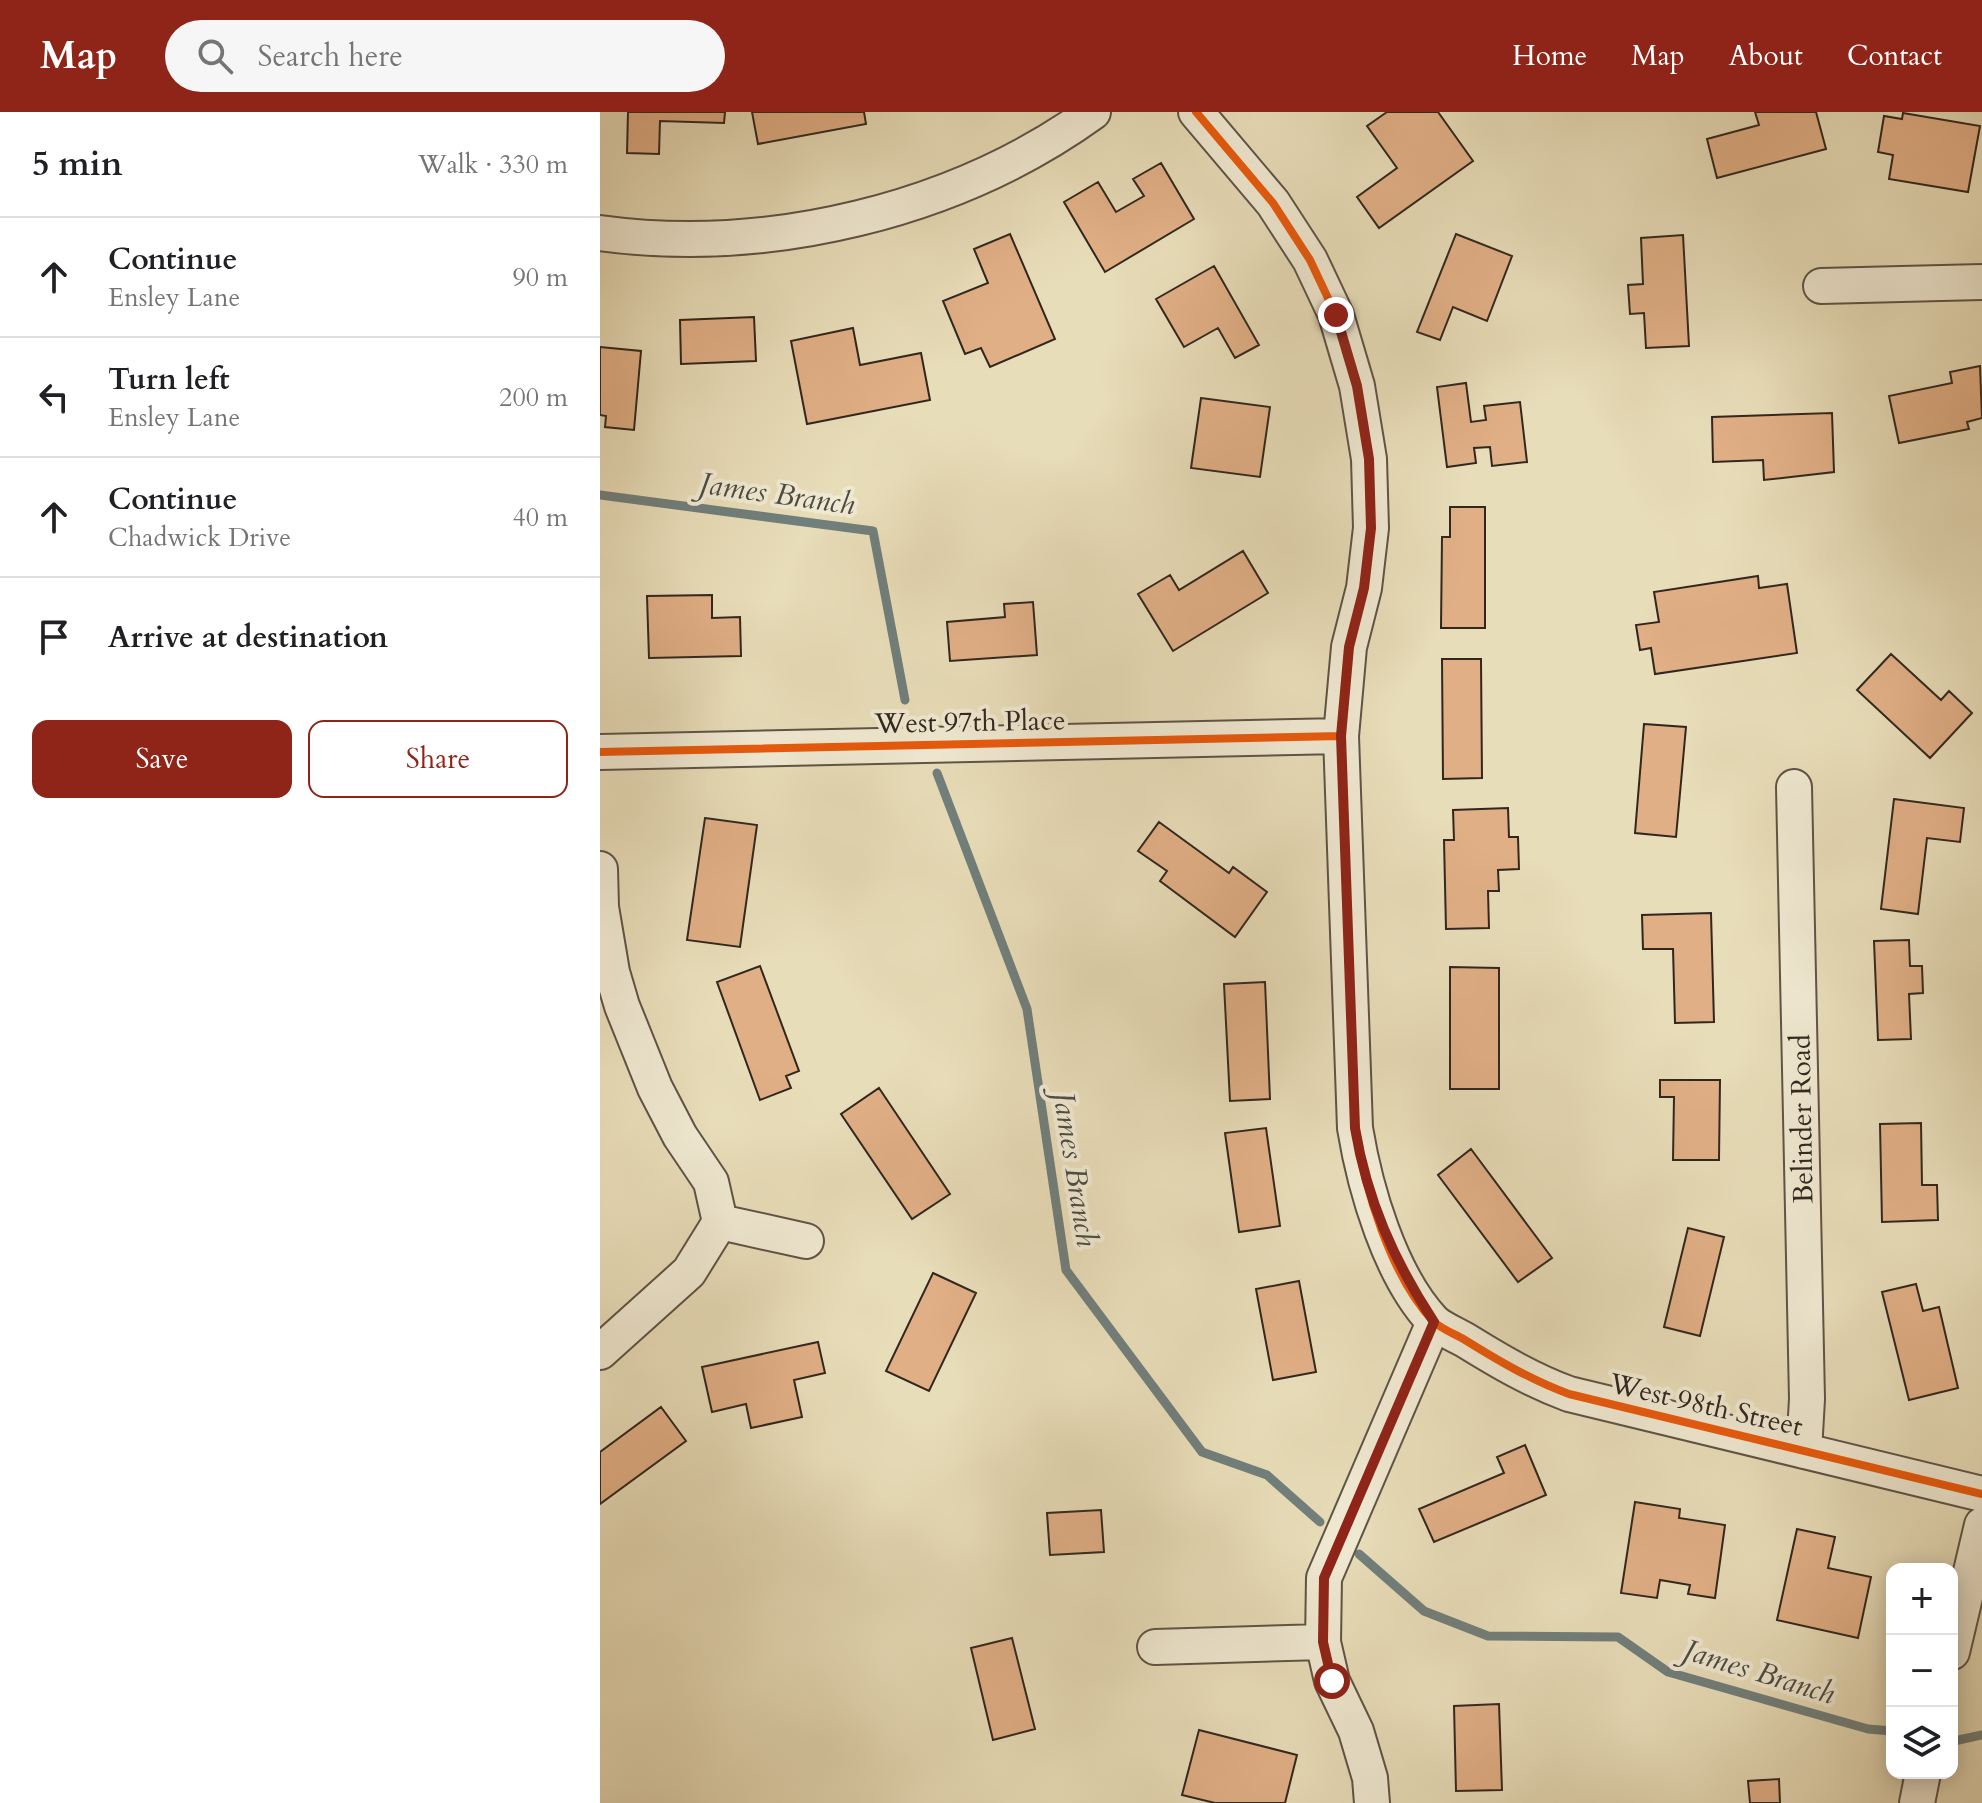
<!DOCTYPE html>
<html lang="en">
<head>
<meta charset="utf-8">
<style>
	:root { --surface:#fff; --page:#f6f6f6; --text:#202124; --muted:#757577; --line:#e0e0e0; --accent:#8f2418 }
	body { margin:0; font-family:Cardo,serif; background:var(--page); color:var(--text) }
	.controls { position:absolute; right:24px; bottom:24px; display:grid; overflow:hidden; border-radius:16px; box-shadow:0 4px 20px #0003 }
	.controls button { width:72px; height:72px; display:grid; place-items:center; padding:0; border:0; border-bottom:2px solid var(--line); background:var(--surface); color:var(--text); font:40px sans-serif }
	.stop { position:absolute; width:24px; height:24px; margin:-18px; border:6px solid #8f2418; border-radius:50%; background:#fff }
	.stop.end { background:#8f2418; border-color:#fff; box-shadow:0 2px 8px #0008 }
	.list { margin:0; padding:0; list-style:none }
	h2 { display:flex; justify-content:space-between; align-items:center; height:104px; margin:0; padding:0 32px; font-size:34px }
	h2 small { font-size:26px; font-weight:400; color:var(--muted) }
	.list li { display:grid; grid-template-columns:52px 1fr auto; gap:24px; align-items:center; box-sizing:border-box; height:120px; padding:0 32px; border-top:2px solid var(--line) }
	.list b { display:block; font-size:30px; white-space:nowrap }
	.list p { margin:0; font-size:26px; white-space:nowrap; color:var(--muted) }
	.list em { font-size:26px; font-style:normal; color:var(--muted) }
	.actions { display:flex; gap:16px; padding:24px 32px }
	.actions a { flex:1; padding:18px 0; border:2px solid var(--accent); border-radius:16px; text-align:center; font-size:28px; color:var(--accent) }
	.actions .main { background:var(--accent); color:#fff }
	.icon { flex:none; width:44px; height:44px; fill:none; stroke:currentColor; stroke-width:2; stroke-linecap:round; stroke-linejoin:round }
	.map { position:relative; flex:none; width:1382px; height:1691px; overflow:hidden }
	header { display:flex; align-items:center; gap:48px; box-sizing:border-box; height:112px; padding:0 40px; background:var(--accent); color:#fff }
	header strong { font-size:38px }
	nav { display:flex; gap:44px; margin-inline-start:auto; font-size:28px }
	.search { width:560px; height:72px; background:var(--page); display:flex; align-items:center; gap:20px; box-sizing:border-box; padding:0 28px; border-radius:44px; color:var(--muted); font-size:30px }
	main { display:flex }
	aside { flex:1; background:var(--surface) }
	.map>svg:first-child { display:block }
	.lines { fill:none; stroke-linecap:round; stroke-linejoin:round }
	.stream { stroke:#717f7c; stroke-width:9 }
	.building { fill:#e1af86; stroke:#31271f; stroke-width:2 }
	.street-casing { stroke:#5f5446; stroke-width:38 }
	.street { stroke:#f0e9d2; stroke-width:34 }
	.cycleway-casing { stroke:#f0e9d2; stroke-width:13 }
	.cycleway { stroke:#e8590c; stroke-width:8 }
	.route { stroke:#8f2418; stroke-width:10 }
	.labels { text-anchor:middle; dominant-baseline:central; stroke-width:8; stroke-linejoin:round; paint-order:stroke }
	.street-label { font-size:28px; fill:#31271f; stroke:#f0e9d2 }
	.water-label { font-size:30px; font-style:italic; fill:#4c4c46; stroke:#f0e9d2 }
</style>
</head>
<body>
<header>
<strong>Map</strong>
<div class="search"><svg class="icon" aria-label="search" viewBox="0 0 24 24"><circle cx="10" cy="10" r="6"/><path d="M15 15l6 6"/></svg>Search here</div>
<nav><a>Home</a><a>Map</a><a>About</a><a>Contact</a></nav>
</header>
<main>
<aside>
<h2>5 min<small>Walk · 330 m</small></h2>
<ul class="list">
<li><svg class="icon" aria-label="ahead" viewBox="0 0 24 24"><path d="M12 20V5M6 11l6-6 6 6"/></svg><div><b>Continue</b><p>Ensley Lane</p></div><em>90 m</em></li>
<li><svg class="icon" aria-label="left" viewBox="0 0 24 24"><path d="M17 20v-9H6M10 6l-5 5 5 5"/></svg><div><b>Turn left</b><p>Ensley Lane</p></div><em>200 m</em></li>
<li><svg class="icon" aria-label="ahead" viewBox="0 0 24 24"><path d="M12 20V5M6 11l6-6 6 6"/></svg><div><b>Continue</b><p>Chadwick Drive</p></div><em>40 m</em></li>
<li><svg class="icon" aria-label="arrive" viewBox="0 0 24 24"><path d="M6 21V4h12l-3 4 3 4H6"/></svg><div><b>Arrive at destination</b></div></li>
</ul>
<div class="actions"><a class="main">Save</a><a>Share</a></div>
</aside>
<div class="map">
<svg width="1382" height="1691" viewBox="0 0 1382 1691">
	<rect width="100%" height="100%" fill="#e8ddb9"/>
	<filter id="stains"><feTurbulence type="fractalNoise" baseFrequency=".0025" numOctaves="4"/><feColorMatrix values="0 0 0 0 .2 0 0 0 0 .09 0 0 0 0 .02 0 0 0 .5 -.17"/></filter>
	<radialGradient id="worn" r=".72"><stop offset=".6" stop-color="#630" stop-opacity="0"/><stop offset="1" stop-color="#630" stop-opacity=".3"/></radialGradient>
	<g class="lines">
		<path class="stream" d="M 0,383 L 273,419 L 305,588
			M 337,661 L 427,897 L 466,1158 L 602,1340 L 667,1363 L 720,1410
			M 759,1442 L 824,1499 L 888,1524 L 1018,1525 L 1068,1560 L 1268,1617 L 1292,1619
			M 1354,1629 L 1382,1623"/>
	</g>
	<path class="building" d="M 28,0 L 125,0 L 124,11 L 60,9 L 59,42 L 27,41 Z
		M 152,0 L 264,0 L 266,12 L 158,32 Z
		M 787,0 L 838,0 L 873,49 L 779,116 L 757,85 L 797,56 L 767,14 Z
		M 1155,0 L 1216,0 L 1226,37 L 1117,66 L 1107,27 L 1159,13 Z
		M 1303,1 L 1380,14 L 1368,80 L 1289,67 L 1293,43 L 1278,40 L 1284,4 L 1302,7 Z
		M 561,51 L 594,107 L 505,160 L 464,90 L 498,70 L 516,100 L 544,84 L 533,67 Z
		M 410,122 L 455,227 L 390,255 L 381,236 L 365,242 L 343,189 L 388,171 L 374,137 Z
		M 856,122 L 912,144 L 887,209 L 853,195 L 840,228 L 817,220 Z
		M 1083,123 L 1089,234 L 1046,236 L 1044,201 L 1030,202 L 1028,173 L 1043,172 L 1041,126 Z
		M 614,154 L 659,233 L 635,246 L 618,216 L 584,235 L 556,187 Z
		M 154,205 L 156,249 L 81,252 L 80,208 Z
		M 253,216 L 260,253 L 321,241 L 330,288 L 207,312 L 191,229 Z
		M 0,235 L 41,239 L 34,318 L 5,315 L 6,304 L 0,303 Z
		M 1380,254 L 1382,306 L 1367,310 L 1369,317 L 1299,331 L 1289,284 L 1352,271 L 1350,260 Z
		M 866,271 L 871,310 L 886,308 L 884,294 L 920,290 L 927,350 L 892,354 L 890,335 L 874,336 L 876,351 L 847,355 L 837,275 Z
		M 601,286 L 670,295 L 660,365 L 591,356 Z
		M 1232,301 L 1234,360 L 1164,368 L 1163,348 L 1113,350 L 1112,305 Z
		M 850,395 L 885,395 L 885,516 L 841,516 L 842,425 L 850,425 Z
		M 643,439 L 668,481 L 573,539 L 538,482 L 570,463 L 579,478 Z
		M 1158,464 L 1159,476 L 1187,472 L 1197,541 L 1055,562 L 1051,536 L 1040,538 L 1036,513 L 1059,510 L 1054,480 Z
		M 112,483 L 112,506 L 140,505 L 141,544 L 49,546 L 47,484 Z
		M 433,490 L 437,543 L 350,549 L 347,510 L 405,505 L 404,492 Z
		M 1291,542 L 1341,588 L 1349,579 L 1372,601 L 1330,646 L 1257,578 Z
		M 842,547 L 881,547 L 882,666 L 843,667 Z
		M 1044,612 L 1086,615 L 1076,725 L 1035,721 Z
		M 1294,687 L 1364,696 L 1360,730 L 1327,726 L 1318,802 L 1281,797 Z
		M 908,696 L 909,725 L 918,725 L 919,757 L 898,758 L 899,779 L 888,779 L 889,816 L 846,817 L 844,728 L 854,728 L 853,698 Z
		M 105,706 L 157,713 L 140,835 L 87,828 Z
		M 559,710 L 629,761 L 633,755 L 667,780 L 635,825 L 560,769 L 567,759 L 538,739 Z
		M 1111,801 L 1114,910 L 1075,911 L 1073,837 L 1043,837 L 1042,803 Z
		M 1309,828 L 1310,854 L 1322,854 L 1323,881 L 1309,882 L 1311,927 L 1278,928 L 1274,829 Z
		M 160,854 L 199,959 L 186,964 L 191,976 L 160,988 L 117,870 Z
		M 850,855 L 899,856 L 899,977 L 850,977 Z
		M 665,870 L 670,987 L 630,989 L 624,872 Z
		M 1060,968 L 1120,968 L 1119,1048 L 1073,1048 L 1074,985 L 1060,985 Z
		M 279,976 L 350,1082 L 312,1107 L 241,1002 Z
		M 1321,1011 L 1322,1073 L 1337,1073 L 1338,1108 L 1282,1110 L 1280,1012 Z
		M 666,1016 L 680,1114 L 639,1120 L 625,1021 Z
		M 871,1037 L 952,1146 L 918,1170 L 838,1063 Z
		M 1088,1116 L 1124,1125 L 1100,1224 L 1064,1215 Z
		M 333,1161 L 376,1181 L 329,1279 L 286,1259 Z
		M 699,1169 L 716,1260 L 673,1268 L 656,1177 Z
		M 1316,1172 L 1323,1199 L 1339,1195 L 1358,1276 L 1309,1288 L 1282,1180 Z
		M 218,1230 L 225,1261 L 194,1268 L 202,1305 L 151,1316 L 146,1292 L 112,1300 L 102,1255 Z
		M 61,1295 L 86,1329 L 0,1392 L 0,1340 Z
		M 925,1333 L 946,1383 L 834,1430 L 819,1397 L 904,1361 L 897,1345 Z
		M 1035,1390 L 1080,1397 L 1079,1406 L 1125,1413 L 1115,1486 L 1088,1482 L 1090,1473 L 1060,1468 L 1057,1486 L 1021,1481 Z
		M 501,1398 L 504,1440 L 450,1443 L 447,1401 Z
		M 1197,1417 L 1235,1425 L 1228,1456 L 1271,1465 L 1258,1526 L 1177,1508 Z
		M 412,1526 L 435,1617 L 393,1628 L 371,1536 Z
		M 899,1592 L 902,1678 L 856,1679 L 854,1594 Z
		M 599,1618 L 697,1643 L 685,1691 L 615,1691 L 582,1683 Z
		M 1179,1667 L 1180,1691 L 1150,1691 L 1148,1669 Z"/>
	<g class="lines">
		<defs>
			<path id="street" d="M 596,0 L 673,91 L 710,148 L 736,203 L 757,274 L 769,347 L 771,416 L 764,476 L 749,535 L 741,624 L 755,1016 C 765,1077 790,1163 833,1209 C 841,1217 855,1222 865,1228 C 899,1249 931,1268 969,1282 L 1382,1382
				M 0,121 C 168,144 356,99 493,0
				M 1221,174 L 1382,170
				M 0,640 L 741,624
				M 1194,675 L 1207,1287 L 1204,1339
				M 0,757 L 1,795 L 12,860 L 22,894 L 55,976 L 80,1024 L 111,1070 L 120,1110 L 89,1160 L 0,1240
				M 120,1110 L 206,1129
				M 555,1535 L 723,1530
				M 1352,1540 L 1382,1413
				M 772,1691 L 770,1666 L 756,1619 L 732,1569 L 723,1530 L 724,1466 L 834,1210
				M 1317,1691 L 1323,1661"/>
		</defs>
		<use href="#street" class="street-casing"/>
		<use href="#street" class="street"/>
		<defs>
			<path id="cycleway" d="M 596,0 L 673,91 L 710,148 L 736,203 L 757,274 L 769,347 L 771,416 L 764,476 L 749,535 L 741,624 L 755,1016 C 765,1077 790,1163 833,1209 C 841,1217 855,1222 865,1228 C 899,1249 931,1268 969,1282 L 1382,1382
				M 0,640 L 741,624"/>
		</defs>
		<use href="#cycleway" class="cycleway-casing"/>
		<use href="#cycleway" class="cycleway"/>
	</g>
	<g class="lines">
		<path class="route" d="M 732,1569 L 723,1530 L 724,1466 L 834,1210 C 794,1149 767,1088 755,1016 L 741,624 L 749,535 L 764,476 L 771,416 L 769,347 L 757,274 L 736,203"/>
	</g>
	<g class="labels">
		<g class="street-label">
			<text transform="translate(370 610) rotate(-1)">West 97th Place</text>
			<text transform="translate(1202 1007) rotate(-91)">Belinder Road</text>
			<text transform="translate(1106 1293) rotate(13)">West 98th Street</text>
		</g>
		<g class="water-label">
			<text transform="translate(177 382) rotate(8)">James Branch</text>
			<text transform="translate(475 1057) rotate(81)">James Branch</text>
			<text transform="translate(1159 1560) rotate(17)">James Branch</text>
		</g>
	</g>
	<rect width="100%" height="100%" filter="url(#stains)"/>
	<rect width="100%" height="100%" fill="url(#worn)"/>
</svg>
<div class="controls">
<button>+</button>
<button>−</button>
<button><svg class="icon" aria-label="layers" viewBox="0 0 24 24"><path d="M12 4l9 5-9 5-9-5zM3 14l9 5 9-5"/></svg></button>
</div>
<div class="stop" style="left:732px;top:1569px"></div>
<div class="stop end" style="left:736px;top:203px"></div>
</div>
</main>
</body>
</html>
